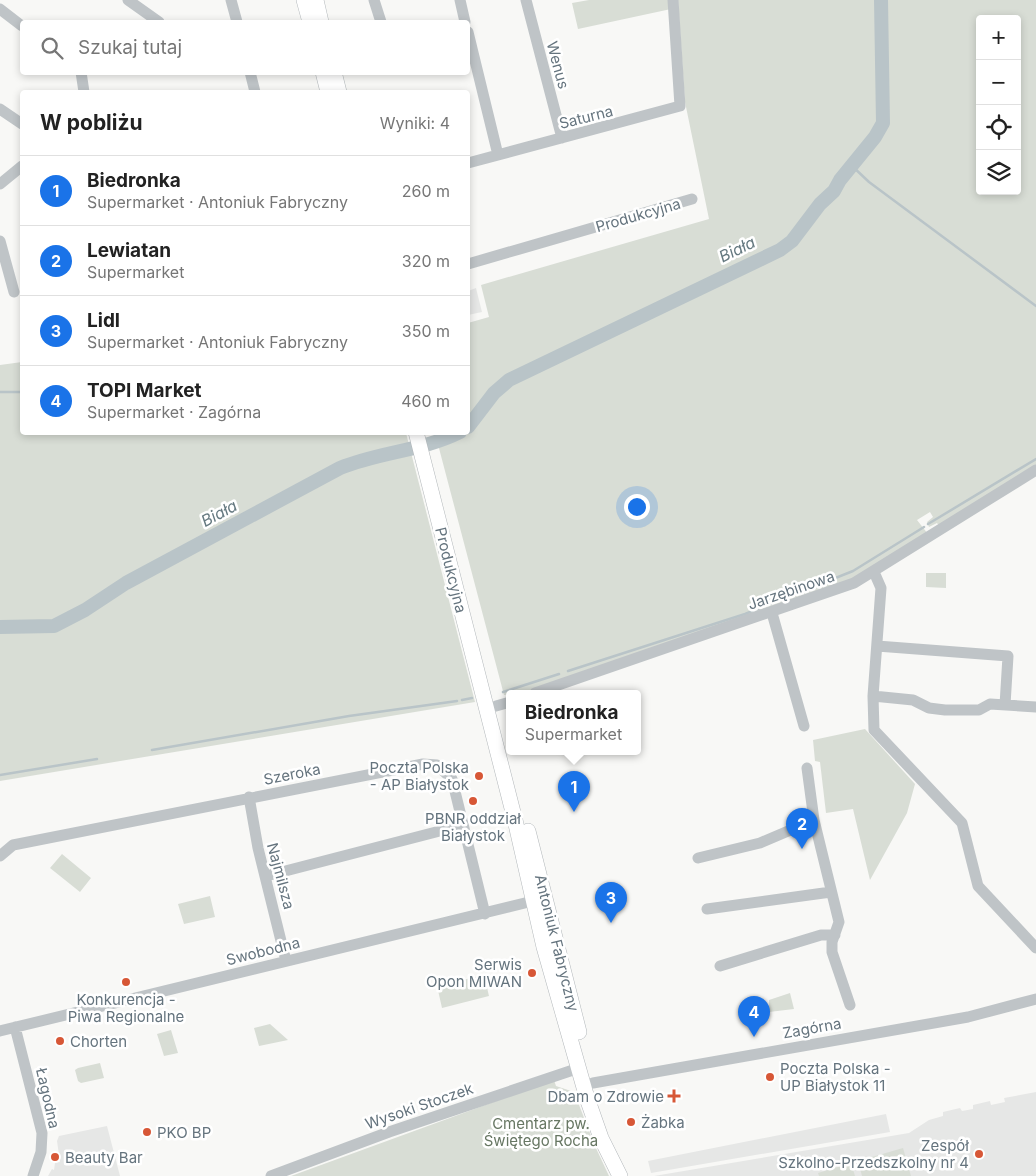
<!DOCTYPE html>
<html lang="pl">
<head>
<meta charset="utf-8">
<style>
	:root { --surface:#fff; --page:#f6f6f6; --text:#222; --muted:#767676; --line:#e0e0e0; --accent:#1a73e8 }
	body { margin:0; font-family:Inter,sans-serif; background:var(--page); color:var(--text) }
	.controls { position:absolute; right:15px; top:15px; display:grid; overflow:hidden; border-radius:5px; box-shadow:0 2px 8px #0003 }
	.controls button { width:45px; height:45px; display:grid; place-items:center; padding:0; border:0; border-bottom:1px solid var(--line); background:var(--surface); color:var(--text); font:25px sans-serif }
	.you { position:absolute; left:636px; top:506px; width:18px; height:18px; margin:-12px; border:4px solid #fff; border-radius:50%; background:#1a73e8; box-shadow:0 0 0 8px #1a73e833 }
	.badge { display:grid; place-items:center; width:32px; height:32px; border-radius:50%; background:var(--accent); color:#fff; font-size:16px; font-weight:700 }
	.pin { position:absolute; translate:-50% -41px; filter:drop-shadow(0 1px 2px #0008) }
	.pin::after { content:''; position:absolute; top:26px; width:18px; height:15px; background:inherit; clip-path:polygon(0 0,100% 0,50% 100%) }
	.popup { position:absolute; left:506px; top:690px; width:135px; height:65px; box-sizing:border-box; display:grid; place-content:center; border-radius:5px; background:var(--surface); filter:drop-shadow(0 1px 4px #0005); font-size:16px; white-space:nowrap; color:var(--muted) }
	.popup b { font-size:19px; color:var(--text) }
	.popup::after { content:''; position:absolute; left:50%; top:100%; margin-left:-10px; border:10px solid transparent; border-top-color:var(--surface) }
	.list { margin:0; padding:0; list-style:none }
	h2 { display:flex; justify-content:space-between; align-items:center; height:65px; margin:0; padding:0 20px; font-size:21px }
	h2 small { font-size:16px; font-weight:400; color:var(--muted) }
	.list li { display:grid; grid-template-columns:32px 1fr auto; gap:15px; align-items:center; box-sizing:border-box; height:70px; padding:0 20px; border-top:1px solid var(--line) }
	.list b { display:block; font-size:19px; white-space:nowrap }
	.list p { margin:0; font-size:16px; white-space:nowrap; color:var(--muted) }
	.list em { font-size:16px; font-style:normal; color:var(--muted) }
	.icon { flex:none; width:28px; height:28px; fill:none; stroke:currentColor; stroke-width:2; stroke-linecap:round; stroke-linejoin:round }
	.map { position:relative; flex:none; width:1036px; height:1176px; overflow:hidden }
	.search { position:absolute; background:var(--surface); box-shadow:0 2px 8px #0003; left:20px; top:20px; width:450px; height:55px; display:flex; align-items:center; gap:12px; box-sizing:border-box; padding:0 18px; border-radius:5px; color:var(--muted); font-size:19px }
	.panel { position:absolute; background:var(--surface); box-shadow:0 2px 8px #0003; left:20px; top:90px; width:450px; height:345px; border-radius:5px }
	.map>svg:first-child { display:block }
	.built { fill:#e6e7e6 }
	.green { fill:#d8ddd5; fill-rule:evenodd }
	.lines { fill:none; stroke-linecap:round; stroke-linejoin:round }
	.stream { stroke:#b9c4c8; stroke-width:2.5 }
	.river { stroke:#b9c4c8; stroke-width:14 }
	.major-casing { stroke:#b3b8bb; stroke-width:16 }
	.minor { stroke:#bfc4c7; stroke-width:11 }
	.major { stroke:#fff; stroke-width:15 }
	.poi-dot { fill:#d75736; stroke:#fff; stroke-width:2 }
	.labels { text-anchor:middle; dominant-baseline:central; stroke-width:5; stroke-linejoin:round; paint-order:stroke }
	.street-label { font-size:15px; fill:#65747e; stroke:#fff }
	.poi-label { font-size:15px; fill:#65747e; stroke:#fff; text-anchor:start }
	.park-label { font-size:15px; fill:#677763; stroke:#fff }
	.water-label { font-size:16px; font-style:italic; fill:#657980; stroke:#fff }
</style>
</head>
<body>
<div class="map">
<svg width="1036" height="1176" viewBox="0 0 1036 1176">
	<rect width="100%" height="100%" fill="#f8f8f6"/>
	<path class="built" d="M 476,288 L 482,312 L 468,315 L 468,291 Z
		M 1036,1092 L 1036,1176 L 654,1176 L 909,1133 L 929,1120 L 943,1116 L 943,1112 L 960,1108 L 962,1111 L 973,1109 L 973,1105 L 990,1101 L 991,1105 L 1005,1102 L 1004,1098 Z
		M 886,1114 L 890,1132 L 651,1173 L 648,1161 Z
		M 107,1126 L 120,1176 L 48,1176 L 52,1169 L 54,1170 L 55,1163 L 60,1162 L 57,1141 L 59,1136 Z"/>
	<path class="green" d="M 589,0 L 669,0 L 671,9 L 578,29 L 572,3 Z
		M 678,0 L 1036,0 L 1036,466 L 939,526 L 937,523 L 929,527 L 927,522 L 933,517 L 930,512 L 917,520 L 928,534 L 851,580 L 522,693 L 504,695 L 435,433 L 468,432 L 468,323 L 489,317 L 481,285 L 709,219 L 685,102 ZM 980,19 L 1017,19 L 1017,191 L 980,191 Z
		M 22,362 L 22,432 L 406,433 L 475,702 L 0,781 L 0,365 Z
		M 926,573 L 946,573 L 946,588 L 926,587 Z
		M 865,729 L 915,784 L 907,813 L 870,880 L 853,809 L 826,813 L 820,762 L 815,761 L 813,740 Z
		M 62,854 L 91,878 L 80,892 L 50,868 Z
		M 210,896 L 215,917 L 184,924 L 178,904 Z
		M 484,975 L 489,996 L 442,1008 L 437,986 Z
		M 790,993 L 794,1009 L 769,1012 L 769,1000 Z
		M 270,1024 L 288,1040 L 259,1046 L 254,1028 Z
		M 171,1030 L 178,1053 L 164,1056 L 157,1034 Z
		M 100,1063 L 104,1078 L 81,1083 L 78,1081 L 75,1070 L 78,1068 Z
		M 554,1080 L 556,1086 L 574,1092 L 595,1146 L 609,1176 L 291,1176 Z
		M 903,1148 L 911,1176 L 862,1176 L 858,1161 Z
		M 851,1163 L 855,1176 L 819,1176 L 818,1173 Z"/>
	<g class="lines">
		<path class="stream" d="M 851,165 L 869,182 L 1036,306
			M 0,392 L 22,392
			M 928,524 L 1036,459
			M 568,671 L 745,614 L 853,571 L 924,527
			M 503,692 L 559,674
			M 462,700 L 472,698
			M 152,750 L 349,716 L 457,701
			M 0,775 L 97,759"/>
		<path class="river" d="M 468,427 L 494,393 L 509,380 L 780,250 L 792,241 L 820,204 L 834,191 L 840,180 L 875,137 L 883,123 L 881,0
			M 0,627 L 54,626 L 85,610 L 126,583 L 340,468 C 379,452 422,451 460,432"/>
		<defs>
			<path id="major" d="M 304,0 L 310,22
				M 316,0 L 321,22
				M 323,72 L 328,92
				M 334,72 L 339,92
				M 416,432 L 515,820 L 544,947 L 587,1098 L 601,1138 L 620,1176
				M 528,831 L 579,1032"/>
		</defs>
		<use href="#major" class="major-casing"/>
		<path class="minor" d="M 128,0 L 159,22
			M 231,0 L 237,22
			M 374,0 L 381,22
			M 460,0 L 465,22
			M 526,0 L 562,138
			M 0,9 L 22,26
			M 468,32 L 498,155
			M 81,72 L 84,92
			M 250,72 L 255,92
			M 0,109 L 22,124
			M 468,163 L 680,106 L 673,0
			M 0,184 L 22,166
			M 0,241 L 14,292
			M 468,264 L 692,199
			M 874,572 L 881,588 L 873,696 L 874,730 L 962,823 L 978,886 L 1036,948
			M 772,613 L 804,726
			M 877,646 L 1008,656 L 1005,705
			M 535,693 L 854,583 L 1036,470
			M 873,696 L 913,700 L 929,708 L 945,710 L 979,710 L 990,704 L 1036,707
			M 496,706 L 510,702
			M 807,768 L 814,820 L 839,922 L 832,942 L 832,952 L 850,1005
			M 249,797 L 258,848 L 286,961
			M 0,856 L 13,845 L 423,764 L 437,765 L 452,779 L 485,914
			M 698,858 L 760,843 L 814,820
			M 266,876 L 463,825
			M 707,909 L 831,892
			M 720,966 L 821,935 L 835,935
			M 15,1027 L 42,1133 L 41,1152 L 33,1176
			M 0,1031 L 533,901
			M 593,1083 L 968,1017 L 1036,999
			M 271,1176 L 389,1132 L 579,1068"/>
		<use href="#major" class="major"/>
	</g>
	<g class="poi-dot">
		<circle cx="479" cy="776" r="5"/>
		<circle cx="473" cy="801" r="5"/>
		<circle cx="532" cy="973" r="5"/>
		<circle cx="126" cy="982" r="5"/>
		<circle cx="60" cy="1041" r="5"/>
		<circle cx="770" cy="1077" r="5"/>
		<path d="M671.5 1088.5h5v5h5v5h-5v5h-5v-5h-5v-5h5z"/>
		<circle cx="631" cy="1122" r="5"/>
		<circle cx="147" cy="1132" r="5"/>
		<circle cx="979" cy="1154" r="5"/>
		<circle cx="55" cy="1157" r="5"/>
	</g>
	<g class="labels">
		<g class="street-label">
			<text transform="translate(558 65) rotate(75)">Wenus</text>
			<text transform="translate(586 117) rotate(-14)">Saturna</text>
			<text transform="translate(638 215) rotate(-16)">Produkcyjna</text>
			<text transform="translate(451 570) rotate(76)">Produkcyjna</text>
			<text transform="translate(791 590) rotate(-19)">Jarzębinowa</text>
			<text transform="translate(292 774) rotate(-11)">Szeroka</text>
			<text transform="translate(281 876) rotate(75)">Najmilsza</text>
			<text transform="translate(557 943) rotate(76)">Antoniuk Fabryczny</text>
			<text transform="translate(263 951) rotate(-14)">Swobodna</text>
			<text transform="translate(812 1028) rotate(-10)">Zagórna</text>
			<text transform="translate(48 1098) rotate(77)">Łagodna</text>
			<text transform="translate(419 1106) rotate(-19)">Wysoki Stoczek</text>
		</g>
		<g class="poi-label">
			<text x="469" y="767" text-anchor="end">Poczta Polska<tspan x="469" dy="17">- AP Białystok</tspan></text>
			<text x="473" y="818" text-anchor="middle">PBNR oddział<tspan x="473" dy="17">Białystok</tspan></text>
			<text x="522" y="964" text-anchor="end">Serwis<tspan x="522" dy="17">Opon MIWAN</tspan></text>
			<text x="126" y="999" text-anchor="middle">Konkurencja -<tspan x="126" dy="17">Piwa Regionalne</tspan></text>
			<text x="70" y="1041">Chorten</text>
			<text x="780" y="1068">Poczta Polska -<tspan x="780" dy="17">UP Białystok 11</tspan></text>
			<text x="664" y="1096" text-anchor="end">Dbam o Zdrowie</text>
			<text x="641" y="1122">Żabka</text>
			<text x="157" y="1132">PKO BP</text>
			<text x="969" y="1145" text-anchor="end">Zespół<tspan x="969" dy="17">Szkolno-Przedszkolny nr 4</tspan></text>
			<text x="65" y="1157">Beauty Bar</text>
		</g>
		<g class="park-label">
			<text x="541" y="1123">Cmentarz pw.<tspan x="541" dy="17">Świętego Rocha</tspan></text>
		</g>
		<g class="water-label">
			<text transform="translate(737 249) rotate(-26)">Biała</text>
			<text transform="translate(219 513) rotate(-28)">Biała</text>
		</g>
	</g>
</svg>
<div class="controls">
<button>+</button>
<button>−</button>
<button><svg class="icon" aria-label="locate" viewBox="0 0 24 24"><circle cx="12" cy="12" r="6"/><path d="M12 2v4M12 18v4M2 12h4M18 12h4"/></svg></button>
<button><svg class="icon" aria-label="layers" viewBox="0 0 24 24"><path d="M12 4l9 5-9 5-9-5zM3 14l9 5 9-5"/></svg></button>
</div>
<div class="you"></div>
<div class="pin badge" style="left:574px;top:812px">1</div>
<div class="popup"><b>Biedronka</b>Supermarket</div>
<div class="pin badge" style="left:802px;top:849px">2</div>
<div class="pin badge" style="left:611px;top:923px">3</div>
<div class="pin badge" style="left:754px;top:1037px">4</div>
<div class="search"><svg class="icon" aria-label="search" viewBox="0 0 24 24"><circle cx="10" cy="10" r="6"/><path d="M15 15l6 6"/></svg>Szukaj tutaj</div>
<section class="panel">
<h2>W pobliżu<small>Wyniki: 4</small></h2>
<ul class="list">
<li><span class="badge">1</span><div><b>Biedronka</b><p>Supermarket · Antoniuk Fabryczny</p></div><em>260 m</em></li>
<li><span class="badge">2</span><div><b>Lewiatan</b><p>Supermarket</p></div><em>320 m</em></li>
<li><span class="badge">3</span><div><b>Lidl</b><p>Supermarket · Antoniuk Fabryczny</p></div><em>350 m</em></li>
<li><span class="badge">4</span><div><b>TOPI Market</b><p>Supermarket · Zagórna</p></div><em>460 m</em></li>
</ul>
</section>
</div>
</body>
</html>
